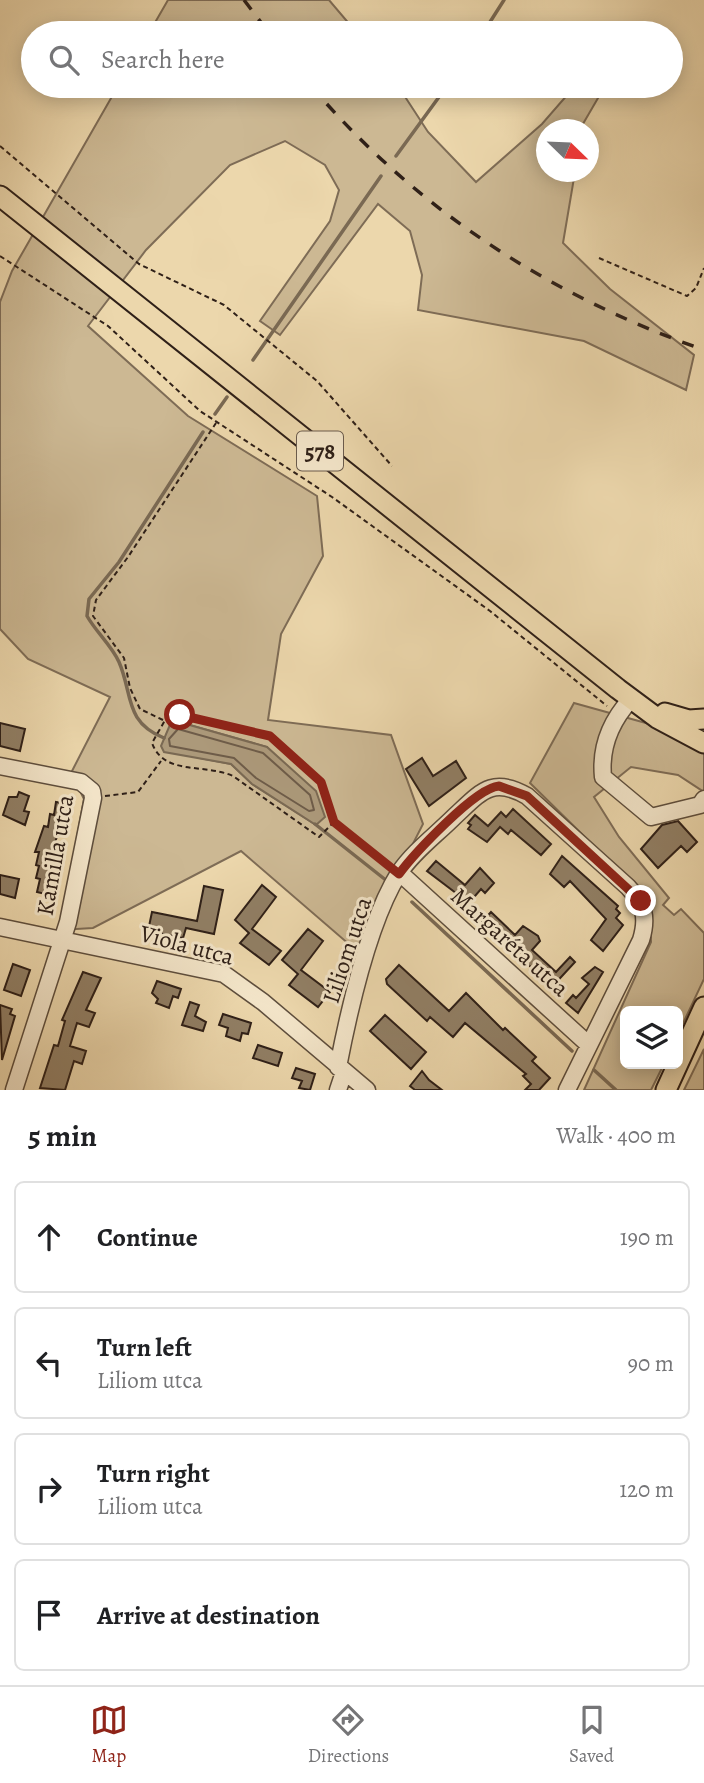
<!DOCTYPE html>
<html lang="en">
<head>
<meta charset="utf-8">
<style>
	:root { --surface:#fff; --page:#f2f2f2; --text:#202124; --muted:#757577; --line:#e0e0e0; --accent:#8f2418 }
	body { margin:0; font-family:Alegreya,serif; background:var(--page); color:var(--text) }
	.controls { position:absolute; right:21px; bottom:21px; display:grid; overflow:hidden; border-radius:10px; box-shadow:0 4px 18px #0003 }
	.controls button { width:63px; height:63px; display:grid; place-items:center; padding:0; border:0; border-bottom:2px solid var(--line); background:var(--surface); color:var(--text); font:35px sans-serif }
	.compass { position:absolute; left:536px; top:119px; width:63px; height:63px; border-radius:50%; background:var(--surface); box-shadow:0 4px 18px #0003; rotate:113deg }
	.stop { position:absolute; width:21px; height:21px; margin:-16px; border:5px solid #8f2418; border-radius:50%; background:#fff }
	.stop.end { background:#8f2418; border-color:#fff; box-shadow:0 2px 7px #0008 }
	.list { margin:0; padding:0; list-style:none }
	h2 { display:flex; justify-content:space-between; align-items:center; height:91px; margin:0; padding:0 28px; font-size:30px }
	h2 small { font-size:23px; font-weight:400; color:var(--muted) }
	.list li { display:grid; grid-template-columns:46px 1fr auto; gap:21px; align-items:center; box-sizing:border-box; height:112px; margin:0 14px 14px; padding:0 14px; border:2px solid var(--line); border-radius:10px }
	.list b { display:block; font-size:26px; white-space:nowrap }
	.list p { margin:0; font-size:23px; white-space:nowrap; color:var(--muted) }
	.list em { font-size:23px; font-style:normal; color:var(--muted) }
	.icon { flex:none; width:38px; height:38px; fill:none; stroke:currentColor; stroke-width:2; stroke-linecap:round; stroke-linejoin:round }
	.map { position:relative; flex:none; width:704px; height:1090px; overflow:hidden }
	.search { position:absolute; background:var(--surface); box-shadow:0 4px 18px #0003; left:21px; right:21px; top:21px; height:77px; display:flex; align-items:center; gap:18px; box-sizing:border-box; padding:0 24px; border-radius:38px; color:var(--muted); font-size:26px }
	.sheet { height:595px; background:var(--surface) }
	nav { display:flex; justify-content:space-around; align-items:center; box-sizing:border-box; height:98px; border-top:2px solid var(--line); background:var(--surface); font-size:19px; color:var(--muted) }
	nav a { display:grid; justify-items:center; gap:4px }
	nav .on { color:var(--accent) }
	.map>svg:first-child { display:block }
	.green { fill:#ccb893; stroke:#7e6c56; stroke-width:2; fill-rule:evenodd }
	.water { fill:#ac997a; stroke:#7a6953; stroke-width:2 }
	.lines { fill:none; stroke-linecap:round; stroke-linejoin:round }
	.shore { stroke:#6e5c49; stroke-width:2 }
	.stream { stroke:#7a6953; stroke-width:3.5 }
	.building { fill:#917f65; stroke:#2f2018; stroke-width:2 }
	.minor-casing { stroke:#5e4e3d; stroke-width:19 }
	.major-casing { stroke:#2f2018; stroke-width:23 }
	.path { stroke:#2f2018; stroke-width:2; stroke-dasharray:5 3.5; stroke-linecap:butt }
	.minor { stroke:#f3e5c9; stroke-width:16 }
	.major { stroke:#ecd7ac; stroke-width:19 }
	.rail { stroke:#2f2018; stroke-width:3.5; stroke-dasharray:12 12; stroke-linecap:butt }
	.route { stroke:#8f2418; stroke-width:9 }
	.labels { text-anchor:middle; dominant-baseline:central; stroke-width:6; stroke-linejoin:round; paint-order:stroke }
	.shield { fill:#f3e5c9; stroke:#6a5b4d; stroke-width:2 }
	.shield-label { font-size:23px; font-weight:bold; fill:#2f2018 }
	.street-label { font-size:24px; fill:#2f2018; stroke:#f3e5c9 }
</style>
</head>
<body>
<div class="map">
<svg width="704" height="1090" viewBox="0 0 704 1090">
	<rect width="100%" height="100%" fill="#ecd7ac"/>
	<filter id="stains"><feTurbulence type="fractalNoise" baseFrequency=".00286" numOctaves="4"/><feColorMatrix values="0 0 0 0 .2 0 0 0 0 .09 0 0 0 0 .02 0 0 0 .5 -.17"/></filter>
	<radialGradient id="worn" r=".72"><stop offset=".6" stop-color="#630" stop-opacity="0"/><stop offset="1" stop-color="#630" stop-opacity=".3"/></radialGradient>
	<path class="green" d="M 168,0 L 329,0 L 357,33 L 149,33 Z
		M 118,86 L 398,86 L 428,132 L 476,182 L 542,124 L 575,86 L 605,86 L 580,129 L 546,130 L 546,172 L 575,172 L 563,243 L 610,289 L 694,355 L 686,390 L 584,341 L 418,310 L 422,275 L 410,231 L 378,204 L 280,335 L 260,321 L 330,221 L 339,190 L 325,165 L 285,141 L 230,165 L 146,250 L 88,326 L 188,416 L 317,496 L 323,556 L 281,634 L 268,720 L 391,735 L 423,824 L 358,952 L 241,851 L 93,928 L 60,930 L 84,799 L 71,773 L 110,697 L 28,659 L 0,629 L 0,302 L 12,271 ZM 172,720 L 267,747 L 316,825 L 252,784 L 231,764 L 200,758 Z
		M 574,703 L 653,725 L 704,752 L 704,792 L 678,775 L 631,767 L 594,797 L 619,837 L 669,898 L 663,905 L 674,915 L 681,909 L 704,933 L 704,979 L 678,1034 L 678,1011 L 625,1011 L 625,1064 L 664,1064 L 651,1090 L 584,1090 L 651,942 L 650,901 L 530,783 Z
		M 704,1049 L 704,1090 L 684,1090 Z"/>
	<path class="water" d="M 172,720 L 267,747 L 316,791 L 325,817 L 316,825 L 252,784 L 231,764 L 164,752 L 161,746 Z"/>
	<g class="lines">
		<path class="shore" d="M 178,729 L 263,753 L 310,795 L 314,810 L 309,811 L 256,778 L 234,758 L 170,746 L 169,739 Z"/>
		<path class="stream" d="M 483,33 L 504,0
			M 396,156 L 447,86
			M 253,360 L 381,176
			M 215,414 L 227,397
			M 164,738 C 124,722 133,694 119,662 C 112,646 96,632 87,616 L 89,599 L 119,562 L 203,432
			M 315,824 L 387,881
			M 412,902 L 572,1051
			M 594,1070 L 616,1090"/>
	</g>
	<path class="building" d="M 0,723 L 25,729 L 20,751 L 0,746 Z
		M 422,758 L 433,776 L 456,761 L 466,778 L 429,806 L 406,769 Z
		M 19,792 L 29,796 L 24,811 L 29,812 L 25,825 L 3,815 L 9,797 L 17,797 Z
		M 56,802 L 70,804 L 55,842 L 49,868 L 52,869 L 49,881 L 53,882 L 50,895 L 37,892 L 40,879 L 36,878 L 39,866 L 36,865 L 39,852 L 35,852 L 44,826 L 48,827 L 50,814 L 54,815 Z
		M 513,809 L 551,844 L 541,855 L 511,830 L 508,834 L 500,827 L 487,842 L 468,829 L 471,825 L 468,823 L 475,815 L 488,826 L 501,812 L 506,817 Z
		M 678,821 L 697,842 L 687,852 L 681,846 L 658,868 L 641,849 L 662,825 Z
		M 562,856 L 618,906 L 616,909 L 620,913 L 616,918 L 623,925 L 603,951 L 591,940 L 606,919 L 570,881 L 564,887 L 550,874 Z
		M 436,861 L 465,885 L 480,868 L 494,883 L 485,893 L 481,889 L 469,903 L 427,871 Z
		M 0,875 L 19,879 L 15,898 L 0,894 Z
		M 262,885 L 276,897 L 252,929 L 281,951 L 269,965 L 240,943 L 249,933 L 235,920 Z
		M 204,886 L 223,890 L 214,934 L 186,928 L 183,938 L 148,931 L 152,912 L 197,921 Z
		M 491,912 L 515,935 L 523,926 L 538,936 L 540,941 L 532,950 L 556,972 L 570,957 L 575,962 L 550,989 L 530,970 L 532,968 L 481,923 Z
		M 308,929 L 323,941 L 301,970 L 330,992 L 318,1007 L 289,985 L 298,974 L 282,960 Z
		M 13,964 L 30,970 L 21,996 L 4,990 Z
		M 399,965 L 449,1011 L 466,993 L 503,1030 L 505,1028 L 536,1057 L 532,1061 L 550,1078 L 539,1090 L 525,1090 L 531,1084 L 523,1076 L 526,1074 L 465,1023 L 453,1037 L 430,1017 L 427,1021 L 387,984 L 386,979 Z
		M 595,967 L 603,972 L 578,1013 L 566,1003 L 573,995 L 576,998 L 589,984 L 582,978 Z
		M 83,972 L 101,978 L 86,1010 L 95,1013 L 89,1027 L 77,1023 L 70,1046 L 86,1051 L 82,1064 L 74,1061 L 65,1090 L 40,1088 L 54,1045 L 58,1046 L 65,1021 L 62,1020 Z
		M 157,981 L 181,989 L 178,998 L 173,996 L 169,1008 L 156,1003 L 158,999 L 152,993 Z
		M 190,1002 L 199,1005 L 195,1016 L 206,1022 L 203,1031 L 182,1025 Z
		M 0,1005 L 12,1009 L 10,1014 L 15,1016 L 2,1060 Z
		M 223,1014 L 251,1023 L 248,1034 L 242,1033 L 240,1041 L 226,1036 L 228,1028 L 219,1025 Z
		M 385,1015 L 426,1052 L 411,1069 L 370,1031 Z
		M 258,1045 L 282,1053 L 278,1066 L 253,1058 Z
		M 296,1068 L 315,1074 L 310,1090 L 299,1088 L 302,1081 L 292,1078 Z
		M 422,1071 L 429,1080 L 442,1090 L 415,1090 L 410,1086 Z"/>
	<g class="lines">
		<defs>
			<path id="minor" d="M 631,699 C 611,721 600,747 603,777 L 651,817 L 700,805 L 704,799
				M 0,766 L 81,782 L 92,791 L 93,798 L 68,922 L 14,1090
				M 400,873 L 589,1045
				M 0,927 L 224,974 L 263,1002 L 367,1090
				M 338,1067 C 349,1010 369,921 399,873 C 414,851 436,835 455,816 C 481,792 492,776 527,796 L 628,887 C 644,904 648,917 641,940 L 567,1090
				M 338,1090 L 344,1072"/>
			<path id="major" d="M 0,196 L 618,689 L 657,718 L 704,743
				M 665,713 L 689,720 L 704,719
				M 666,1090 L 704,1007"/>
		</defs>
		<use href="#minor" class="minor-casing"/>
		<use href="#major" class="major-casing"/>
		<path class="path" d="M 0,146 L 139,264 L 224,305 L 317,381 L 392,466
			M 0,256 L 108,326 L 200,411 L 332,497 L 490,611 L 607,706
			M 599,258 L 687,296 L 696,288 L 704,268
			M 163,720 L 140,709 L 130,688 L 124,658 L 93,616 L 96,600 L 128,557 L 216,423
			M 105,796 L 138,792 L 161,761
			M 334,822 L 319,837 L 233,776 C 204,763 164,776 152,743 L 168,715 L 180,715 L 270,736 L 321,782 L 334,822 L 387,865"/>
		<use href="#minor" class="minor"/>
		<use href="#major" class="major"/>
		<path class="rail" d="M 244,0 L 269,33
			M 311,86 C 418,211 549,295 704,350"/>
	</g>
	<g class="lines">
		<path class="route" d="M 180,715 L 270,736 L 321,782 L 334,822 L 399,874 C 414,854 475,788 499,786 L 527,796 L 641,901"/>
	</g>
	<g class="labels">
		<rect class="shield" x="297" y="431.5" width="46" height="39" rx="5"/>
		<g class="shield-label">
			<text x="320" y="451">578</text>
		</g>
		<g class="street-label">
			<text transform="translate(55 855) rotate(-80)">Kamilla utca</text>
			<text transform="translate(510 942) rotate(42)">Margaréta utca</text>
			<text transform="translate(187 945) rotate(15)">Viola utca</text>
			<text transform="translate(347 950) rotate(-72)">Liliom utca</text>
		</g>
	</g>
	<rect width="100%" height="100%" filter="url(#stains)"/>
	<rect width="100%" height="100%" fill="url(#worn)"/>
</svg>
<div class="controls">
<button><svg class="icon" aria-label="layers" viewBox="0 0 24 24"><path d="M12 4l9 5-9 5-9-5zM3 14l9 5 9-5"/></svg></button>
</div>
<svg class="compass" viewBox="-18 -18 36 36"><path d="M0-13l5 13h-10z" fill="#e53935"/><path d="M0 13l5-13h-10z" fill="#757577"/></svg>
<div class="stop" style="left:180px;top:715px"></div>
<div class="stop end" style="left:641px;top:901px"></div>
<div class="search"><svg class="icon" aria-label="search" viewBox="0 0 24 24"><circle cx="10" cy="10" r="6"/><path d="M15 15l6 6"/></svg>Search here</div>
</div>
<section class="sheet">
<h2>5 min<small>Walk · 400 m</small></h2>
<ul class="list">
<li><svg class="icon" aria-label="ahead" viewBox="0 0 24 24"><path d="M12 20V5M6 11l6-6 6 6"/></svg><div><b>Continue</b></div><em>190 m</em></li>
<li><svg class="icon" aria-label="left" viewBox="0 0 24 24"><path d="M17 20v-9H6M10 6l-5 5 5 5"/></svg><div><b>Turn left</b><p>Liliom utca</p></div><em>90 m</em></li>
<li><svg class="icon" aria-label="right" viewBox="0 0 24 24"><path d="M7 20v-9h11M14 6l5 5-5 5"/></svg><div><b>Turn right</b><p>Liliom utca</p></div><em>120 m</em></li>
<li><svg class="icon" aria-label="arrive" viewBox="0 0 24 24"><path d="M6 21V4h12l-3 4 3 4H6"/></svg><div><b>Arrive at destination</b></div></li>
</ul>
</section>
<nav>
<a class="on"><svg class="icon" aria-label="map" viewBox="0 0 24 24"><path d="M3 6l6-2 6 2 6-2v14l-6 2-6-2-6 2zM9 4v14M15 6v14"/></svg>Map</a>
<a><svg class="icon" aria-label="directions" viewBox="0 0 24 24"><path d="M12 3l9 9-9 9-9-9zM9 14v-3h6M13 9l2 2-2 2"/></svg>Directions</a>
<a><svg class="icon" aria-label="saved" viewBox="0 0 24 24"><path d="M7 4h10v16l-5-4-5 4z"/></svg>Saved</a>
</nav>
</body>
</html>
